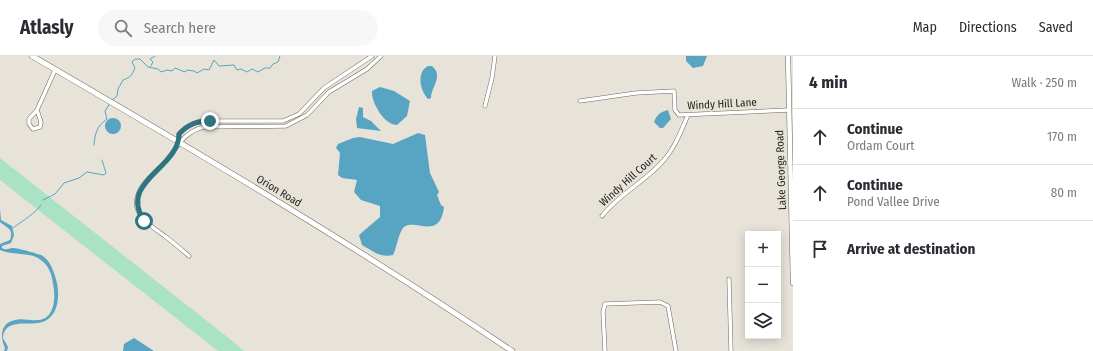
<!DOCTYPE html>
<html lang="en">
<head>
<meta charset="utf-8">
<style>
	:root { --surface:#fff; --page:#f7f7f7; --text:#2b2b33; --muted:#7c7c81; --line:#e1e1e2 }
	body { margin:0; font-family:"Fira Sans Condensed",sans-serif; background:var(--page); color:var(--text) }
	.controls { position:absolute; right:12px; bottom:12px; display:grid; overflow:hidden; border-radius:0px; box-shadow:0 2px 10px #0003 }
	.controls button { width:36px; height:36px; display:grid; place-items:center; padding:0; border:0; border-bottom:1px solid var(--line); background:var(--surface); color:var(--text); font:20px sans-serif }
	.stop { position:absolute; width:12px; height:12px; margin:-9px; border:3px solid #2e7481; border-radius:50%; background:#fff }
	.stop.end { background:#2e7481; border-color:#fff; box-shadow:0 1px 4px #0008 }
	.list { margin:0; padding:0; list-style:none }
	h2 { display:flex; justify-content:space-between; align-items:center; height:52px; margin:0; padding:0 16px; font-size:17px }
	h2 small { font-size:13px; font-weight:400; color:var(--muted) }
	.list li { display:grid; grid-template-columns:26px 1fr auto; gap:12px; align-items:center; box-sizing:border-box; height:56px; padding:0 16px; border-top:1px solid var(--line) }
	.list b { display:block; font-size:15px; white-space:nowrap }
	.list p { margin:0; font-size:13px; white-space:nowrap; color:var(--muted) }
	.list em { font-size:13px; font-style:normal; color:var(--muted) }
	.icon { flex:none; width:22px; height:22px; fill:none; stroke:currentColor; stroke-width:2; stroke-linecap:round; stroke-linejoin:round }
	.map { position:relative; flex:none; width:793px; height:295px; overflow:hidden }
	header { display:flex; align-items:center; gap:24px; box-sizing:border-box; height:56px; padding:0 20px; background:var(--surface); border-bottom:1px solid var(--line) }
	header strong { font-size:19px }
	nav { display:flex; gap:22px; margin-inline-start:auto; font-size:14px }
	.search { width:280px; height:36px; background:var(--page); display:flex; align-items:center; gap:10px; box-sizing:border-box; padding:0 14px; border-radius:22px; color:var(--muted); font-size:15px }
	main { display:flex }
	aside { flex:1; background:var(--surface) }
	.map>svg:first-child { display:block }
	.green { fill:#aae2c6 }
	.water { fill:#58a5c3 }
	.lines { fill:none; stroke-linecap:round; stroke-linejoin:round }
	.stream { stroke:#58a5c3; stroke-width:1 }
	.minor-casing { stroke:#6c6860; stroke-width:4.5 }
	.tertiary-casing { stroke:#6c6860; stroke-width:5.5 }
	.secondary-casing { stroke:#6c6860; stroke-width:6 }
	.minor { stroke:#fff; stroke-width:3.5 }
	.tertiary { stroke:#fff; stroke-width:4.5 }
	.secondary { stroke:#fff; stroke-width:5 }
	.route { stroke:#2e7481; stroke-width:5 }
	.labels { text-anchor:middle; dominant-baseline:central; stroke-width:3; stroke-linejoin:round; paint-order:stroke }
	.street-label { font-size:11px; fill:#252320; stroke:#e7e3d9 }
</style>
</head>
<body>
<header>
<strong>Atlasly</strong>
<div class="search"><svg class="icon" aria-label="search" viewBox="0 0 24 24"><circle cx="10" cy="10" r="6"/><path d="M15 15l6 6"/></svg>Search here</div>
<nav><a>Map</a><a>Directions</a><a>Saved</a></nav>
</header>
<main>
<div class="map">
<svg width="793" height="295" viewBox="0 0 793 295">
	<rect width="100%" height="100%" fill="#e7e3d9"/>
	<path class="green" d="M 0,102 L 226,280 L 244,295 L 218,295 L 0,124 Z"/>
	<path class="water" d="M 686,0 L 707,0 L 703,10 L 693,12 L 686,5 Z
		M 428,10 L 432,10 C 444,20 431,31 431,42 L 428,43 C 420,35 416,16 428,10 Z
		M 380,31 L 394,35 L 410,45 L 407,60 L 397,69 C 384,69 371,46 372,35 Z
		M 359,51 L 363,52 L 363,61 L 371,65 L 381,75 L 357,72 L 356,63 Z
		M 668,54 L 671,63 L 663,72 L 660,72 L 654,66 C 657,58 661,56 668,54 Z
		M105 70a8 8 0 1 1 16 0a8 8 0 1 1-16 0Z
		M 418,77 L 425,79 L 430,117 L 439,136 L 437,139 L 441,149 L 444,151 C 440,185 415,162 404,171 C 399,175 397,191 393,199 C 380,202 373,195 362,189 L 359,179 L 380,161 L 380,150 L 361,144 L 354,136 L 357,124 L 342,122 L 338,119 L 340,97 L 336,92 L 338,88 L 353,82 L 360,81 L 393,88 Z
		M 0,153 L 1,164 L 12,170 L 14,179 L 11,187 L 2,190 L 2,192 C 7,195 8,192 13,192 C 18,192 39,198 43,200 C 52,207 54,217 57,227 C 60,242 58,264 38,267 C 26,269 4,263 3,282 L 8,291 L 7,295 L 4,295 L 5,292 C 0,281 0,267 15,264 C 23,262 29,265 37,264 C 55,264 56,241 53,228 C 52,217 48,208 38,202 C 31,197 10,199 0,194 L 0,188 L 10,184 C 14,173 7,172 0,166 Z
		M 134,282 L 154,295 L 123,295 L 124,288 Z"/>
	<g class="lines">
		<path class="stream" d="M 151,10 L 153,6 L 150,3 L 155,0
			M 111,45 L 117,40 L 118,33 L 123,24 C 131,21 132,19 135,12 L 132,6 L 135,3 L 140,3 L 148,11 L 158,13 L 161,16 L 167,14 L 172,15 L 175,12 L 185,16 L 187,14 L 194,15 L 197,17 L 204,13 L 209,14 L 214,4 L 219,10 L 234,9 L 237,14 L 241,13 L 247,16 L 252,13 L 258,16 L 265,12 L 270,12 L 273,8 L 278,6 L 280,0
			M 94,89 C 95,77 97,70 107,63 L 105,55 L 110,47
			M 43,144 L 55,138 L 64,127 L 79,122 L 87,116 L 104,119 L 106,117 L 102,104
			M 13,172 C 21,166 37,156 41,149"/>
		<defs>
			<path id="minor" d="M 580,45 L 636,37 L 674,35 L 675,54 L 679,59 L 789,54
				M 485,50 L 492,22 L 495,0
				M 37,54 L 29,63 L 29,68 L 33,73 L 40,71 L 41,66 L 37,54 L 55,14
				M 179,86 L 179,78 C 186,71 192,67 201,65 L 283,65 L 299,58 L 324,32 L 372,0
				M 602,160 C 620,137 645,126 663,105 C 675,92 681,75 688,59
				M 189,200 C 182,194 174,187 166,181 C 151,170 129,158 139,136 C 143,125 157,115 165,106 C 178,91 183,76 204,71 L 286,70 L 307,59 L 329,36 L 367,13 L 381,0
				M 729,223 L 731,295
				M 605,295 L 603,256 L 605,248 L 660,246 L 668,250 L 676,295"/>
			<path id="tertiary" d="M 788,0 L 793,227"/>
			<path id="secondary" d="M 32,0 C 194,94 356,190 512,295"/>
		</defs>
		<use href="#minor" class="minor-casing"/>
		<use href="#tertiary" class="tertiary-casing"/>
		<use href="#secondary" class="secondary-casing"/>
		<use href="#minor" class="minor"/>
		<use href="#tertiary" class="tertiary"/>
		<use href="#secondary" class="secondary"/>
	</g>
	<g class="lines">
		<path class="route" d="M 144,165 C 118,125 179,113 179,78 C 188,68 197,65 210,65"/>
	</g>
	<g class="labels">
		<g class="street-label">
			<text transform="translate(722 48) rotate(-3)">Windy Hill Lane</text>
			<text transform="translate(781 114) rotate(-92)">Lake George Road</text>
			<text transform="translate(628 124) rotate(-42)">Windy Hill Court</text>
			<text transform="translate(279 135) rotate(31)">Orion Road</text>
		</g>
	</g>
</svg>
<div class="controls">
<button>+</button>
<button>−</button>
<button><svg class="icon" aria-label="layers" viewBox="0 0 24 24"><path d="M12 4l9 5-9 5-9-5zM3 14l9 5 9-5"/></svg></button>
</div>
<div class="stop" style="left:144px;top:165px"></div>
<div class="stop end" style="left:210px;top:65px"></div>
</div>
<aside>
<h2>4 min<small>Walk · 250 m</small></h2>
<ul class="list">
<li><svg class="icon" aria-label="ahead" viewBox="0 0 24 24"><path d="M12 20V5M6 11l6-6 6 6"/></svg><div><b>Continue</b><p>Ordam Court</p></div><em>170 m</em></li>
<li><svg class="icon" aria-label="ahead" viewBox="0 0 24 24"><path d="M12 20V5M6 11l6-6 6 6"/></svg><div><b>Continue</b><p>Pond Vallee Drive</p></div><em>80 m</em></li>
<li><svg class="icon" aria-label="arrive" viewBox="0 0 24 24"><path d="M6 21V4h12l-3 4 3 4H6"/></svg><div><b>Arrive at destination</b></div></li>
</ul>
</aside>
</main>
</body>
</html>
